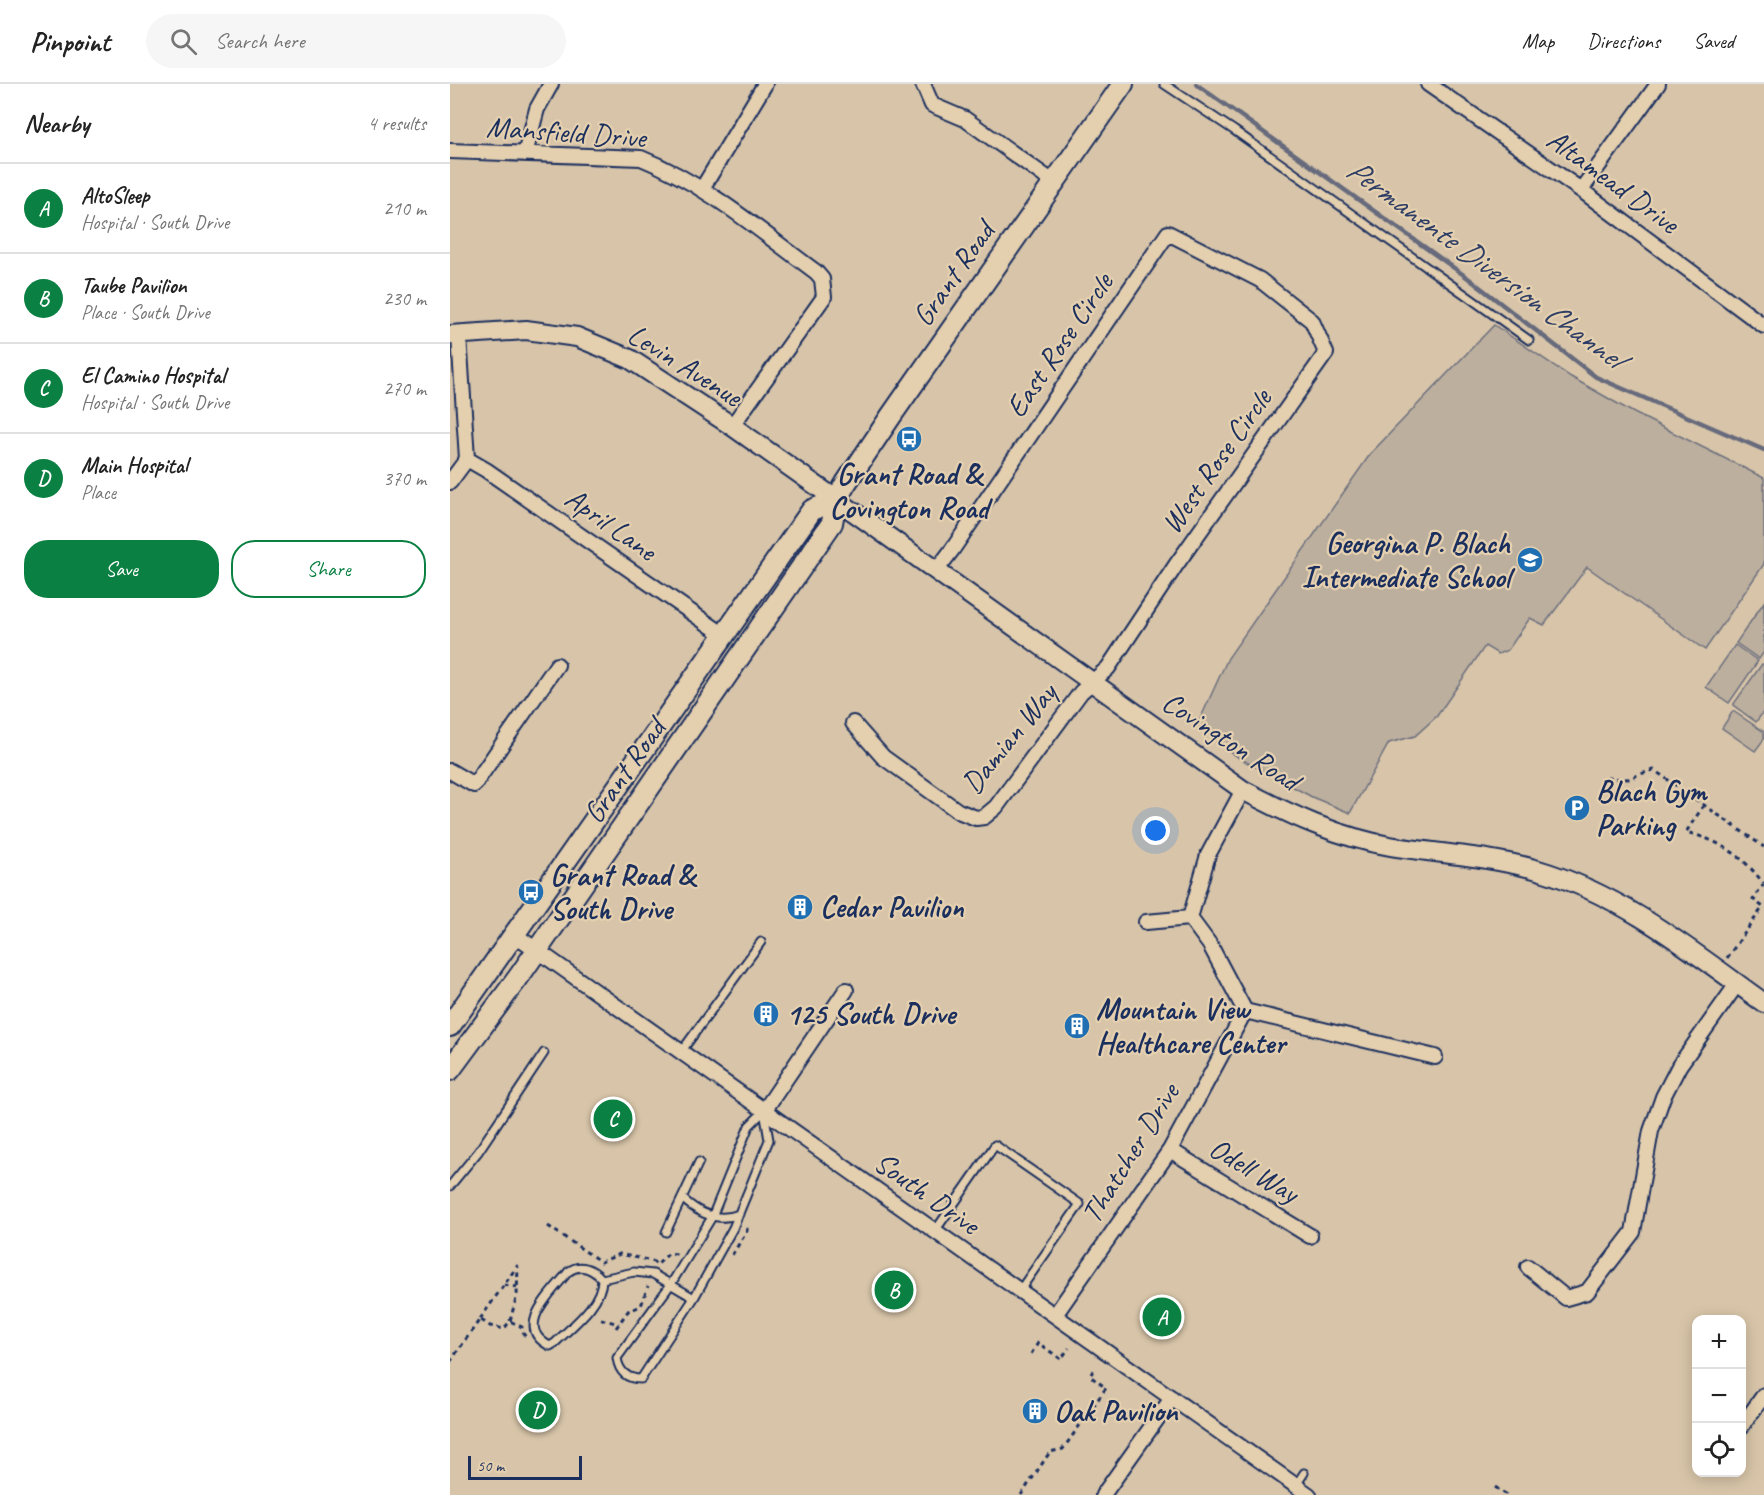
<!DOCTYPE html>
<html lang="en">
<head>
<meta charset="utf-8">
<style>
	:root { --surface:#fff; --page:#f6f6f6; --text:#222; --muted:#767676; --line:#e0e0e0; --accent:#0b8043 }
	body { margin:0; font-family:Caveat,sans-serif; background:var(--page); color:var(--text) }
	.controls { position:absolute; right:18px; bottom:18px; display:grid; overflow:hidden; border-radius:12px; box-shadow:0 3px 15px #0003 }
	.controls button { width:54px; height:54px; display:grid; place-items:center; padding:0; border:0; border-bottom:2px solid var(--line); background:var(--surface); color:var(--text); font:30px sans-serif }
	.scale { position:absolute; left:18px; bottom:15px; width:114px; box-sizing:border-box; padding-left:6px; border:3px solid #1b2f5e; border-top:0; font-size:16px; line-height:21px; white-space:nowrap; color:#1b2f5e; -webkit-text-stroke:4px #e4cfae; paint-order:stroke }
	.you { position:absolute; left:706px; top:747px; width:21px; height:21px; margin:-15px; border:4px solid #fff; border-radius:50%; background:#1a73e8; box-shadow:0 0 0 9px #1a73e833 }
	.badge { display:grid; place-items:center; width:39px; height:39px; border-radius:50%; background:var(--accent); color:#fff; font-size:20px; font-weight:700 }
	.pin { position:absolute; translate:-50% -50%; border:3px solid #fff; box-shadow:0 2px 6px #0006 }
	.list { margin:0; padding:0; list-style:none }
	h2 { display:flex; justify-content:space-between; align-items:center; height:78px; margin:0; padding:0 24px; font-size:26px }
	h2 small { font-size:20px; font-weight:400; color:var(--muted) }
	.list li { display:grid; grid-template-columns:39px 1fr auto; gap:18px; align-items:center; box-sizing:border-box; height:90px; padding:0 24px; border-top:2px solid var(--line) }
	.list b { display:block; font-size:22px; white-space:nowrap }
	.list p { margin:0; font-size:20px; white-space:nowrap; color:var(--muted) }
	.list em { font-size:20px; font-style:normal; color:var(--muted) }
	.actions { display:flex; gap:12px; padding:18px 24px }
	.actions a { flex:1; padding:14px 0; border:2px solid var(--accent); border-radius:24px; text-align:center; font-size:21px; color:var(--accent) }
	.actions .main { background:var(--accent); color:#fff }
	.icon { flex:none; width:33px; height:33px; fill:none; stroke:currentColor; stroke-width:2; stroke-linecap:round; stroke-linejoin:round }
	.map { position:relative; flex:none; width:1314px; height:1411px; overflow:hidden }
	header { display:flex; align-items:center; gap:36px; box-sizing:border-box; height:84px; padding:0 30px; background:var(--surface); border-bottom:2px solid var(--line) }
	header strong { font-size:28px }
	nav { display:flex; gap:33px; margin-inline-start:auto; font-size:21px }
	.search { width:420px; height:54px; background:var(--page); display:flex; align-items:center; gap:15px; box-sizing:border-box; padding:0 21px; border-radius:33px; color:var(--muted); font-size:22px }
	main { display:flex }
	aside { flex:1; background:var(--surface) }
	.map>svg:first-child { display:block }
	.green { fill:#bcaf9e; stroke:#6c6f7e; stroke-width:1.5 }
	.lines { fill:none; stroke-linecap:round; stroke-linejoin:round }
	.stream { stroke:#666a7c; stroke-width:4.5 }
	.service-casing { stroke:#1b2f5e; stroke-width:11 }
	.minor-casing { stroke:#1b2f5e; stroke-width:18 }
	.tertiary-casing { stroke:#1b2f5e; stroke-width:22 }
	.secondary-casing { stroke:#1b2f5e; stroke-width:24 }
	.path { stroke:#1b2f5e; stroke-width:3; stroke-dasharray:4.5 4.5; stroke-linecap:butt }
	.service { stroke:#e4cfae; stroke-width:7 }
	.minor { stroke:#e4cfae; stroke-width:14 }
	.tertiary { stroke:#e4cfae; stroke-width:18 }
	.secondary { stroke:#e4cfae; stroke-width:20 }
	.labels { text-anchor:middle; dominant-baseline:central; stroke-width:4.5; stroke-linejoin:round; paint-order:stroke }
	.street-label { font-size:30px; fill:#1b2f5e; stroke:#e4cfae }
	.poi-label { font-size:30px; font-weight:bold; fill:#1b2f5e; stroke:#e4cfae; text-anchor:start }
	.water-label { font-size:32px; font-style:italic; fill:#2e3e66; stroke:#e4cfae }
</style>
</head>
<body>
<header>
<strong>Pinpoint</strong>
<div class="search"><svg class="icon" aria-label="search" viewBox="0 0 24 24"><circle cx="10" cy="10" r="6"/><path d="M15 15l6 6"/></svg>Search here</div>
<nav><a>Map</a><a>Directions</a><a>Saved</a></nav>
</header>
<main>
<aside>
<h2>Nearby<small>4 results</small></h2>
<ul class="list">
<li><span class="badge">A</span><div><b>AltoSleep</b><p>Hospital · South Drive</p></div><em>210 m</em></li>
<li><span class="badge">B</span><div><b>Taube Pavilion</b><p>Place · South Drive</p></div><em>230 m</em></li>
<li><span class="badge">C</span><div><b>El Camino Hospital</b><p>Hospital · South Drive</p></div><em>270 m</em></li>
<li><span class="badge">D</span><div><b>Main Hospital</b><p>Place</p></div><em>370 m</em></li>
</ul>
<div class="actions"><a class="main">Save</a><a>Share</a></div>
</aside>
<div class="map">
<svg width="1314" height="1411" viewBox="0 0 1314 1411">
	<rect width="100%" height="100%" fill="#d8c5a9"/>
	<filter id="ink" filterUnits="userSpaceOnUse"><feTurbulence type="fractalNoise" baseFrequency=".0167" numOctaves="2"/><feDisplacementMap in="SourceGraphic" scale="12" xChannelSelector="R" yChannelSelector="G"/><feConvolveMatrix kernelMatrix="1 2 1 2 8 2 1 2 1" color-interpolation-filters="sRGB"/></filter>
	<g filter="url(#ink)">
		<path class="green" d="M 1044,241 L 1121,293 L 1184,329 L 1314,394 L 1314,480 L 1255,566 L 1137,483 L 1094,541 L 1080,534 L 1058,566 L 1048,570 L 1035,562 L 987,632 L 965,652 L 939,659 L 900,729 L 862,713 L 789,674 L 747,642 L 778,574 L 921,369 Z
			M 1314,518 L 1314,568 L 1309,575 L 1286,559 Z
			M 1285,561 L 1308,577 L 1279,619 L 1256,603 Z
			M 1312,580 L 1314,581 L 1314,627 L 1306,638 L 1283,621 Z
			M 1283,627 L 1314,648 L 1314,655 L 1305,667 L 1272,644 Z"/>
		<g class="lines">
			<path class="stream" d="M 746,0 L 1018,194 L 1146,293 L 1314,366"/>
			<defs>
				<path id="service" d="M 714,0 L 785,47 L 1079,256
					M 231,968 L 311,858
					M 314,1027 L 319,1056 L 283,1144 L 244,1214 L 191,1295 C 177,1295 169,1288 167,1274 L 221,1200 L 262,1133 L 299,1042 Z
					M 0,1102 L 28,1068 L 94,969
					M 232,1114 C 248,1129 267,1139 289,1130
					M 485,1147 L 545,1061 L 630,1120 L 570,1206
					M 216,1148 L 249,1078
					M 152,1195 C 152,1220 122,1242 105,1259 L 100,1262 C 62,1243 102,1209 118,1188 C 130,1179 142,1184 152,1195 L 184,1188 L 203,1190 L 244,1214
					M 846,1401 L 854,1389"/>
				<path id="minor" d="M 473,0 L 482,21 L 515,35 L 603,98
					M 978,0 L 1131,106 L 1314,242
					M 0,67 L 191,74 C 256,100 310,147 366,188 L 372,195 L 374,213 L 282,342
					M 75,70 L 87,25 L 101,0
					M 252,105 L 315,0
					M 1131,106 L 1208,0
					M 17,375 L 36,386 L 274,551
					M 0,398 L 17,375 L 9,251
					M 403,639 L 433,673 L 508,727 L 526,734 L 534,733 L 546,723 L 631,608 L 658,584 L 726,481 L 876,269 L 862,237 L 810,196 L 718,149 L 502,466 L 486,487
					M 0,687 L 24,701 L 107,581
					M 793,706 L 758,771 L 740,834 L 760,861 L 795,927
					M 696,838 L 740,834
					M 64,850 L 859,1411
					M 795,927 L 985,973
					M 314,1027 L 396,906
					M 720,1066 L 860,1152
					M 1078,1183 L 1116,1214 L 1137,1208 L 1183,1148 L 1201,1047 L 1213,1013 L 1229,982 L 1287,900
					M 605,1231 L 720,1066 L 795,927
					M 1292,1342 L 1314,1311
					M 653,1411 L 722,1314"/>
				<path id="tertiary" d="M 0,251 L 76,246 L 127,253 L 180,275 L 282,342 L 408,431 L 793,706 C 840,731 888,753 940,762 C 990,770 1040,772 1088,786 C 1173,811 1243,868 1314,919"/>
				<path id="secondary" d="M 0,942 L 362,426 L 386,416
					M 0,986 L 70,891 L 382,439 L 386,416 L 396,399 L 441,332 L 673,0"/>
			</defs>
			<use href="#service" class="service-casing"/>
			<use href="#minor" class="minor-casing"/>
			<use href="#tertiary" class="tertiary-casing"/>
			<use href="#secondary" class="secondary-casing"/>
			<path class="path" d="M 1157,694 L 1181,695 L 1187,691 L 1204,686 L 1314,763
				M 1254,721 L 1236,748 C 1272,758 1291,770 1314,800
				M 232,789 L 235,801
				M 1277,874 L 1313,823 L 1303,815 L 1314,800
				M 98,1142 L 151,1178 L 170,1170 L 202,1177 L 207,1181 L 219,1169 L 227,1170
				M 282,1171 L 297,1147 L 297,1141
				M 54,1201 L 67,1203
				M 30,1235 L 68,1181
				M 151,1235 L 169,1240
				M 60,1237 L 67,1211 L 68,1183
				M 166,1244 L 178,1227 L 191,1222 L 198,1202
				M 581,1270 L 588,1259 L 611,1275 L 619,1264
				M 0,1278 L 30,1235 L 40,1242 L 54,1245 L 60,1237 L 72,1243 L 72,1247 L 76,1254
				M 1045,1403 L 1057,1411
				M 571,1411 L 600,1368 L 613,1365 L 656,1304 L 640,1292 L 645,1283"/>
			<use href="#service" class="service"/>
			<use href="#minor" class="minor"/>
			<use href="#tertiary" class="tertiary"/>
			<use href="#secondary" class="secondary"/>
		</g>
	</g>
	<defs>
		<symbol id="bus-disc" viewBox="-11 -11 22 22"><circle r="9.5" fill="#1f6fb2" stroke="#e4cfae"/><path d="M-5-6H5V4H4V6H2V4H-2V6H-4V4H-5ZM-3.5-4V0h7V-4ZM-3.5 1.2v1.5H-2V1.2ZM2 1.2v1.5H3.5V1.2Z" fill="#fff"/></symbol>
		<symbol id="school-disc" viewBox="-11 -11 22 22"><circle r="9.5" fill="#1f6fb2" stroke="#e4cfae"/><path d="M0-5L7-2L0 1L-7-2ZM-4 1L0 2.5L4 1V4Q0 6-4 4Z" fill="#fff"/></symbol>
		<symbol id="parking-disc" viewBox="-11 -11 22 22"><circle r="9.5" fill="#1f6fb2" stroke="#e4cfae"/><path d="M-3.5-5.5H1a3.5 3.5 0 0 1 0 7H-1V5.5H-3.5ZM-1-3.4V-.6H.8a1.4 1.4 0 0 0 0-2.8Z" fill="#fff"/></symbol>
		<symbol id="building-disc" viewBox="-11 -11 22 22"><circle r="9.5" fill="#1f6fb2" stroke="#e4cfae"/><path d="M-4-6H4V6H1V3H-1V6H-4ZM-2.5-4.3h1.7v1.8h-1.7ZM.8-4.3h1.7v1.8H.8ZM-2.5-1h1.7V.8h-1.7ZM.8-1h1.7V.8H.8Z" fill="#fff"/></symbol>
	</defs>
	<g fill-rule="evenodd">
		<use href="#bus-disc" x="444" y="340" width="30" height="30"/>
		<use href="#school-disc" x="1065" y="461" width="30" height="30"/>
		<use href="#parking-disc" x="1112" y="709" width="30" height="30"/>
		<use href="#bus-disc" x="66" y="793" width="30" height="30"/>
		<use href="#building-disc" x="335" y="808" width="30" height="30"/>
		<use href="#building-disc" x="301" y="915" width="30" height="30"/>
		<use href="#building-disc" x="612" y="927" width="30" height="30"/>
		<use href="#building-disc" x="570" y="1312" width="30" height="30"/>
	</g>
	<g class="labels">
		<g class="street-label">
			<text transform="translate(116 48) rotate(4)">Mansfield Drive</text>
			<text transform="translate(1163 97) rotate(36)">Altamead Drive</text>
			<text transform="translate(503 190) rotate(-55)">Grant Road</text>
			<text transform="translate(609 261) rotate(-56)">East Rose Circle</text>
			<text transform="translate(235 281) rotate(32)">Levin Avenue</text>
			<text transform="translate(766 377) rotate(-55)">West Rose Circle</text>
			<text transform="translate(161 440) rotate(35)">April Lane</text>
			<text transform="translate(559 654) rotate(-51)">Damian Way</text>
			<text transform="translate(781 657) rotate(33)">Covington Road</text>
			<text transform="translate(174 687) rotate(-55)">Grant Road</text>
			<text transform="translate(680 1069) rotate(-58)">Thatcher Drive</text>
			<text transform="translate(804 1086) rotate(31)">Odell Way</text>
			<text transform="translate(477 1109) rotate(35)">South Drive</text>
		</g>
		<g class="poi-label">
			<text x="459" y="390" text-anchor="middle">Grant Road &amp;<tspan x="459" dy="34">Covington Road</tspan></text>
			<text x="1060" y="459" text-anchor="end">Georgina P. Blach<tspan x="1060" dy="34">Intermediate School</tspan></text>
			<text x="1146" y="707">Blach Gym<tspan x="1146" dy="34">Parking</tspan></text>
			<text x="100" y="791">Grant Road &amp;<tspan x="100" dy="34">South Drive</tspan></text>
			<text x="370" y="823">Cedar Pavilion</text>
			<text x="646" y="925">Mountain View<tspan x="646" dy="34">Healthcare Center</tspan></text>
			<text x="336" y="930">125 South Drive</text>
			<text x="604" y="1327">Oak Pavilion</text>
		</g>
		<g class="water-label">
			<text transform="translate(1035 179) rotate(36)">Permanente Diversion Channel</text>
		</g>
	</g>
</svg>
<div class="controls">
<button>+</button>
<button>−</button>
<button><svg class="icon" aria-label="locate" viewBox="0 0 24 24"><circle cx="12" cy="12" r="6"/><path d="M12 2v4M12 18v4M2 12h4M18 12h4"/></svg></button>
</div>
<div class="scale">50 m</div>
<div class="you"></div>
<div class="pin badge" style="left:712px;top:1233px">A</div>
<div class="pin badge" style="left:444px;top:1206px">B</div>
<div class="pin badge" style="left:163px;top:1035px">C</div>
<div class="pin badge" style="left:88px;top:1326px">D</div>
</div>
</main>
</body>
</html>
